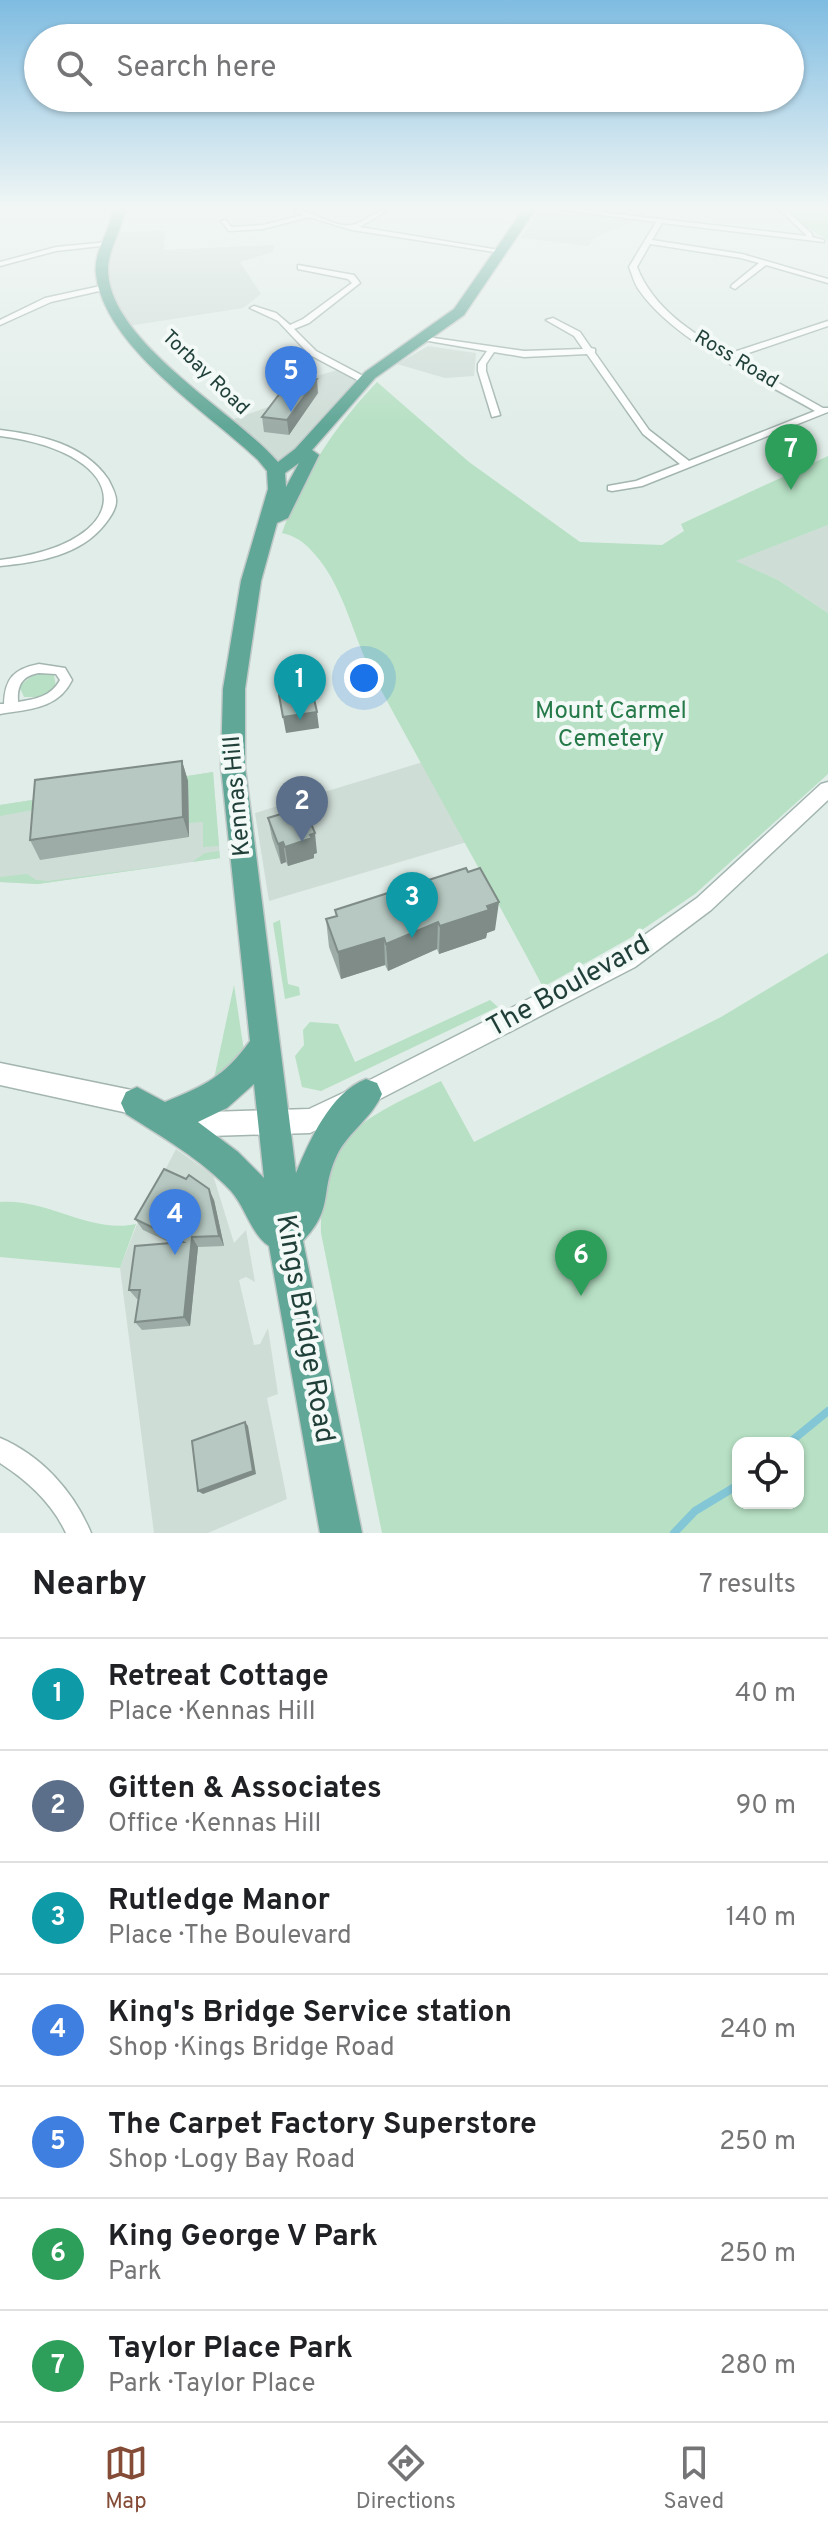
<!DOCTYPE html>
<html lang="en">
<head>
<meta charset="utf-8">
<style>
	:root { --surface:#fff; --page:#f2f2f2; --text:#202124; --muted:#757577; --line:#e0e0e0; --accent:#844b36 }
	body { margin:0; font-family:Overpass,sans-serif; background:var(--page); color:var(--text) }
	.controls { position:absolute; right:24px; bottom:24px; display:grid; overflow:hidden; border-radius:16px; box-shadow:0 2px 6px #0004 }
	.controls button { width:72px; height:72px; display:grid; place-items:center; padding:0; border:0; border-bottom:2px solid var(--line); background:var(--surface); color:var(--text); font:40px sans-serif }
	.you { position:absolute; left:364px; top:678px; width:28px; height:28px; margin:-20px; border:6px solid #fff; border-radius:50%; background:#1a73e8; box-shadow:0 0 0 12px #1a73e833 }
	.badge { display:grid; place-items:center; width:52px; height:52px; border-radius:50%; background:var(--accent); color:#fff; font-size:26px; font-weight:700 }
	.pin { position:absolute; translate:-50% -66px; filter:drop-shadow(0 2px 4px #0008) }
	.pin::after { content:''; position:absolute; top:42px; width:28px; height:24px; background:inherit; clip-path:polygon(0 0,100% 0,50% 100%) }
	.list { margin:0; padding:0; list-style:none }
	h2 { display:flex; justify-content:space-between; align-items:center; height:104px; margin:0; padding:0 32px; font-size:34px }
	h2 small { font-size:26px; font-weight:400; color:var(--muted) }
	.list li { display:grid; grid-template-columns:52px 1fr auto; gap:24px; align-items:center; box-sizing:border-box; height:112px; padding:0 32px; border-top:2px solid var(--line) }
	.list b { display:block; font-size:30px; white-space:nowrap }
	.list p { margin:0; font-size:26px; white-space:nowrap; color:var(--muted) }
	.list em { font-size:26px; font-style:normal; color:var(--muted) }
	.icon { flex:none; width:44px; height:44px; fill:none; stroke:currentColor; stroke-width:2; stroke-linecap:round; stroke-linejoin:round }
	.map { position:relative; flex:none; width:828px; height:1533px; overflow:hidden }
	.search { position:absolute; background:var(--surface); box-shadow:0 2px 6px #0004; left:24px; right:24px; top:24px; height:88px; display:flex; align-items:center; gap:20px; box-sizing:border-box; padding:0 28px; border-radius:44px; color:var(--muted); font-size:30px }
	.sheet { height:888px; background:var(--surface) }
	nav { display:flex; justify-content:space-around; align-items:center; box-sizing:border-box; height:112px; border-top:2px solid var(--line); background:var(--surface); font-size:22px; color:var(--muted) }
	nav a { display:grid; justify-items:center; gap:4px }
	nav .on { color:var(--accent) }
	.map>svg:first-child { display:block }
	.built { fill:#cfddd7 }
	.green { fill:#b7e0c4; fill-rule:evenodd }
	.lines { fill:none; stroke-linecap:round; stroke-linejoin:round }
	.stream { stroke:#83c7d7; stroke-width:8 }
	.minor-casing { stroke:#a3b5b0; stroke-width:3 }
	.tertiary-casing { stroke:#a3b5b0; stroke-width:3 }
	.primary-casing { stroke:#c0c9c7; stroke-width:3 }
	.minor { fill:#fff; fill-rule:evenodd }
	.tertiary { fill:#fff; fill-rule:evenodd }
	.primary { fill:#61a797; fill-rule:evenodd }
	.wall { fill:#9daca6 }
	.shaded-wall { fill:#7f8c87 }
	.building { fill:#b6c8c1; stroke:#7f8c87; stroke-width:2 }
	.labels { text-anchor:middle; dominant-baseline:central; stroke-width:8; stroke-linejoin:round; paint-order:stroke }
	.far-street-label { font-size:20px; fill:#1f3f38; stroke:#f2f9f6 }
	.park-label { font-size:24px; fill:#267a49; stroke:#f2f9f6 }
	.street-label { font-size:24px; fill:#1f3f38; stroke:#f2f9f6 }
	.near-street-label { font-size:28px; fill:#1f3f38; stroke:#f2f9f6 }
</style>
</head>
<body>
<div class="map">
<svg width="828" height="1533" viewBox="0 0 828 1533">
	<rect width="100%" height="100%" fill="#e1ede8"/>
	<path class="built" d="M 543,213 L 558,213 L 634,221 L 596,237 L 588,246 L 520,238 L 537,215 Z
		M 165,231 L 164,250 L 274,245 L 273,252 L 240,262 L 261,294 L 243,308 L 128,326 L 102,277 L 114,232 Z
		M 428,346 L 476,353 L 474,376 L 445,378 L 397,364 Z
		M 341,369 L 364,380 L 319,434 L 319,442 L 311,455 L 292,470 L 276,471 L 223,423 L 285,401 L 278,387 Z
		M 828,525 L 828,613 L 778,580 L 735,561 Z
		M 423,762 L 467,842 L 269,901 L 255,813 Z
		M 213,772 L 220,858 L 38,884 L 0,882 L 0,805 Z
		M 176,1149 L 213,1175 L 234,1243 L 246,1230 L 255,1282 L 246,1277 L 239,1280 L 254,1345 L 260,1344 L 268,1328 L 278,1394 L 267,1398 L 287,1499 L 208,1533 L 154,1533 L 120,1268 L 137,1224 Z"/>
	<path class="green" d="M 790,210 L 828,210 L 828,240 L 800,223 Z
		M 377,382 L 469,462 L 580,542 L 662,545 L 684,531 L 681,524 L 828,456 L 828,525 L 736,561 L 778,580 L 828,613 L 828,774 L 695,894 L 630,938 L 543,987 C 488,883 430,781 374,677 C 351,635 345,583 308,547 C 301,540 292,535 282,533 C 301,477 335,426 377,382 Z
		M 36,673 L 54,675 L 56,687 L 42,697 L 24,697 L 19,686 Z
		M 213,772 L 219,846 L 203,847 L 203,822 L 189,823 L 188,782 L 0,816 L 0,805 Z
		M 219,851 L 220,858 L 38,884 L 0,882 L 0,877 L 27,874 L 36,880 L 48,881 L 192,862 L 205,853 Z
		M 280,920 L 288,984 L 299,987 L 300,995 L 285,999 L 273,923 Z
		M 828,953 L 828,1533 L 382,1533 L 321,1233 C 321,1133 361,1120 441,1081 L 474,1142 L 721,1017 ZM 738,1443 L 798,1443 L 798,1503 L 738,1503 Z
		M 234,985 L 244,1051 L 212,1088 Z
		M 490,1000 L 498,1007 L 321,1091 L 302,1087 L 295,1056 L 304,1045 L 303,1030 L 310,1022 L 338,1024 L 355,1062 Z
		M 0,1202 C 47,1198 90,1234 136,1224 L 120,1268 L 0,1257 Z"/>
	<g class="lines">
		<path class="stream" d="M 789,1443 L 828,1411
			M 674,1533 L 695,1511 L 738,1485"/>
		<defs>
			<path id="minor" d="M 293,210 C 312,210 334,228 351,225 C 365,223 374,210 388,210 L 360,227 L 505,251 L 501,253 L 352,230 L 309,217 L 263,229 L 229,231 L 221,221 L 226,220 L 231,227 L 263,225 L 303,215 Z
				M 561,210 L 582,210 L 807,236 L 780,210 L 787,210 L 812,234 L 812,237 L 824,240 L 824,242 L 662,223 L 652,240 L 742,254 L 828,279 L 828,283 L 766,265 L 735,289 L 731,287 L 732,285 L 759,263 L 741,258 L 650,244 L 637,267 C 653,308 691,332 728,354 L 828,321 L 828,326 L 734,358 L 823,408 L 828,408 L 828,412 L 642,486 L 612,491 L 608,490 L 608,486 L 636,481 L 680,464 L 643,434 L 587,354 L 524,357 L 494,352 L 486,364 L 486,371 L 500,415 L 492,417 L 478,371 L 478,364 L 487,351 L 423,340 L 420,340 L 420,336 L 524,351 L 583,349 L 574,336 L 546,320 L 553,318 L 580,332 L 591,348 L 595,349 L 595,353 L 649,430 L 689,461 L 815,411 C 761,380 675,342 639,290 C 634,283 632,274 629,267 L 656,222 Z
				M 108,242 L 110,245 L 56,251 L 0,266 L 0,262 L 56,247 Z
				M 298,265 L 354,275 L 360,283 L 309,323 L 294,329 L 316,351 L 367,378 L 367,382 L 361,382 L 310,355 L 278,321 L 250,308 L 254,306 L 276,313 L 290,325 L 303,319 L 352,283 L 348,279 L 298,269 Z
				M 105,285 L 108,285 L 108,289 L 51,302 L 0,325 L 0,320 L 45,298 Z
				M 0,430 C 40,435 84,444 108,479 C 111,485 117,495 116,502 C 116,509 109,519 105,524 C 80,556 38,562 0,566 L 0,560 C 141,543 136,453 0,436 Z
				M 39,664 L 65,668 L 72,680 C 58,709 29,709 0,714 L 0,704 L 4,704 C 5,678 14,669 39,664 ZM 39,673 L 56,674 L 60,680 C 51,697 35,699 18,702 C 17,685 22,676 39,673 Z
				M 0,1438 C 42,1456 74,1492 91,1533 L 66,1533 C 52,1503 28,1481 0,1463 Z"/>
			<path id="tertiary" d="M 828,782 L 828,800 L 711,910 L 635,967 L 374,1102 L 310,1133 L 210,1136 L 170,1123 L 166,1115 L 170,1107 L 178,1103 L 210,1112 L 309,1109 L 358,1086 L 619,953 L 697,898 L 821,784 Z
				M 0,1063 L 146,1093 L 154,1097 L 158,1105 L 154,1113 L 146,1117 L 0,1085 Z"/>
			<path id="primary" d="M 113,210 L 125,210 C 122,231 108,249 108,270 C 109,342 235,412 278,462 L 295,449 L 365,372 L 454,309 L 523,210 L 535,210 L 464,315 L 375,378 L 312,450 L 319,455 L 288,518 L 277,523 L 261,581 L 245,689 L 245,767 L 296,1173 C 310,1140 330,1093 366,1079 L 377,1083 L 382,1094 C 372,1118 348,1132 337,1155 C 319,1193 335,1207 303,1241 L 362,1533 L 320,1533 L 269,1246 C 251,1234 246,1208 231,1191 C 201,1159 162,1137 126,1114 L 121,1103 L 126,1092 L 137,1087 L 165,1102 C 204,1086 224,1077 250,1041 L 221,767 L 223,689 L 241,581 L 268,489 L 267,471 L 258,460 C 209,413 104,347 96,274 C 93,252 110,232 113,210 ZM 299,463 L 286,487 L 285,473 ZM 254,1084 L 264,1178 L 238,1152 L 198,1122 L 227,1108 Z"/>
		</defs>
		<use href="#minor" class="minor-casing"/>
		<use href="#tertiary" class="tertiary-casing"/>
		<use href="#primary" class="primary-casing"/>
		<use href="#minor" class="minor"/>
		<use href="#tertiary" class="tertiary"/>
		<use href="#primary" class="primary"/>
	</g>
	<path class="wall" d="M 318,393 L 289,435 L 264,432 L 262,417 Z
		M 182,761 L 188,781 L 189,837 L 40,860 L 30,840 Z
		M 268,818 L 317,853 L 314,854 L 314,858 L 288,866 L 286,862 L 281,864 L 272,838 Z
		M 335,910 L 495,930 L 487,933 L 486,938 L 439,954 L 437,949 L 388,971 L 385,965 L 341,979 L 329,947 L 326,919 L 336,916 Z
		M 214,1200 L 224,1246 L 198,1247 L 190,1326 L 142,1330 L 135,1322 L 139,1299 L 137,1299 L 129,1290 L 171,1243 L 143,1230 L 135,1219 Z"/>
	<path class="shaded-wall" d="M 317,379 L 318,393 L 289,435 L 287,420 Z
		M 317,712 L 319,728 L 286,733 L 283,717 Z
		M 182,761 L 188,781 L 189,837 L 183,817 Z
		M 315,833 L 317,853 L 314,854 L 314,858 L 288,866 L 285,847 Z
		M 283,842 L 286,862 L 281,864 L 278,844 Z
		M 499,902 L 495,930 L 487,933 L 486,938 L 439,954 L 440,926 Z
		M 438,922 L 437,949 L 388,971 L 386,944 Z
		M 384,938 L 385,965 L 341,979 L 338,952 Z
		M 209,1189 L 214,1200 L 224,1246 L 219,1236 Z
		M 192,1237 L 198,1247 L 190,1326 L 184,1317 Z
		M 245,1422 L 248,1426 L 256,1474 L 203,1494 L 198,1491 Z"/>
	<path class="building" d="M 293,376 L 317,379 L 287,420 L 262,417 Z
		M 312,690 L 317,712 L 283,717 L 279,695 Z
		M 182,761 L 183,817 L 30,840 L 35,780 Z
		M 304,807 L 315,833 L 310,835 L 312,838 L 285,847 L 283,842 L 278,844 L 268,818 Z
		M 466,868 L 468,872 L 480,868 L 499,902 L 487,906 L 489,910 L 440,926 L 438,922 L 386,944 L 384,938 L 338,952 L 326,919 L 337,916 L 335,910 Z
		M 164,1169 L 186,1179 L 189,1175 L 209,1189 L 219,1236 L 192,1237 L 184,1317 L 135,1322 L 140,1290 L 129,1290 L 135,1246 L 183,1242 L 135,1219 Z
		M 245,1422 L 253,1471 L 198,1491 L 192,1441 Z"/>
	<linearGradient id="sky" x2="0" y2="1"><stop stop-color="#7fbce1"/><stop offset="0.49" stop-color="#f2f7f5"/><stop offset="1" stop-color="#f2f7f5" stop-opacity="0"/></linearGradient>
	<rect width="828" height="425" fill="url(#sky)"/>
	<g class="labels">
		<g class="far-street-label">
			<text transform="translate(736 360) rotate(31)">Ross Road</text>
			<text transform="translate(205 373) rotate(44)">Torbay Road</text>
		</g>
		<g class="park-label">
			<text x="611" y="712">Mount Carmel<tspan x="611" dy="28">Cemetery</tspan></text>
		</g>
		<g class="street-label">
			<text transform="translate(238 796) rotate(-95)">Kennas Hill</text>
		</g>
		<g class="near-street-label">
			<text transform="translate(569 987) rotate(-29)">The Boulevard</text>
			<text transform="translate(304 1329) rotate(80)">Kings Bridge Road</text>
		</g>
	</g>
</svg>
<div class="controls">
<button><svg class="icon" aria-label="locate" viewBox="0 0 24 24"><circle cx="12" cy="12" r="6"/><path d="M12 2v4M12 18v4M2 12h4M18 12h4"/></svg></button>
</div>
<div class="you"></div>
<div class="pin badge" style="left:300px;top:720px;background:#0f9aa8">1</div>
<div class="pin badge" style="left:302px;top:842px;background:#5c6f8a">2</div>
<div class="pin badge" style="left:412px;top:938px;background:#0f9aa8">3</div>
<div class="pin badge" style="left:175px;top:1255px;background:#3f7fe0">4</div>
<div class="pin badge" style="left:291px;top:412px;background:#3f7fe0">5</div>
<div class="pin badge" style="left:581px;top:1296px;background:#2e9e5b">6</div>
<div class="pin badge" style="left:791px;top:490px;background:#2e9e5b">7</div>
<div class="search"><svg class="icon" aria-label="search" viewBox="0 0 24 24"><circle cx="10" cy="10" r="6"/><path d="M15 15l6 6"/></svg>Search here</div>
</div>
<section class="sheet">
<h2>Nearby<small>7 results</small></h2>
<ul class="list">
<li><span class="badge" style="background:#0f9aa8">1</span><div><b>Retreat Cottage</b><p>Place · Kennas Hill</p></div><em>40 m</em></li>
<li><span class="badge" style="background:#5c6f8a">2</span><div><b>Gitten &amp; Associates</b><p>Office · Kennas Hill</p></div><em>90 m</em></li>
<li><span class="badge" style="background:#0f9aa8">3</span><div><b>Rutledge Manor</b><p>Place · The Boulevard</p></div><em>140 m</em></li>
<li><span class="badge" style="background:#3f7fe0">4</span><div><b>King's Bridge Service station</b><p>Shop · Kings Bridge Road</p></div><em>240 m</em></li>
<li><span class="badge" style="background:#3f7fe0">5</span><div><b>The Carpet Factory Superstore</b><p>Shop · Logy Bay Road</p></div><em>250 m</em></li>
<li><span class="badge" style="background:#2e9e5b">6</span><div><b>King George V Park</b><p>Park</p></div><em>250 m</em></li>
<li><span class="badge" style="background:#2e9e5b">7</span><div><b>Taylor Place Park</b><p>Park · Taylor Place</p></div><em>280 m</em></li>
</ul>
</section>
<nav>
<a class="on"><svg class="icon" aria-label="map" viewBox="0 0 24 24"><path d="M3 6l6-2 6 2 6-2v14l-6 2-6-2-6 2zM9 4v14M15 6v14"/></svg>Map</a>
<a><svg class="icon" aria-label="directions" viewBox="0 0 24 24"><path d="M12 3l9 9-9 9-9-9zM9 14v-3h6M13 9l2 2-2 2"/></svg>Directions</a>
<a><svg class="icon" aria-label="saved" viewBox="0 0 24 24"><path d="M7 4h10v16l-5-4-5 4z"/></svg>Saved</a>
</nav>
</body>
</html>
